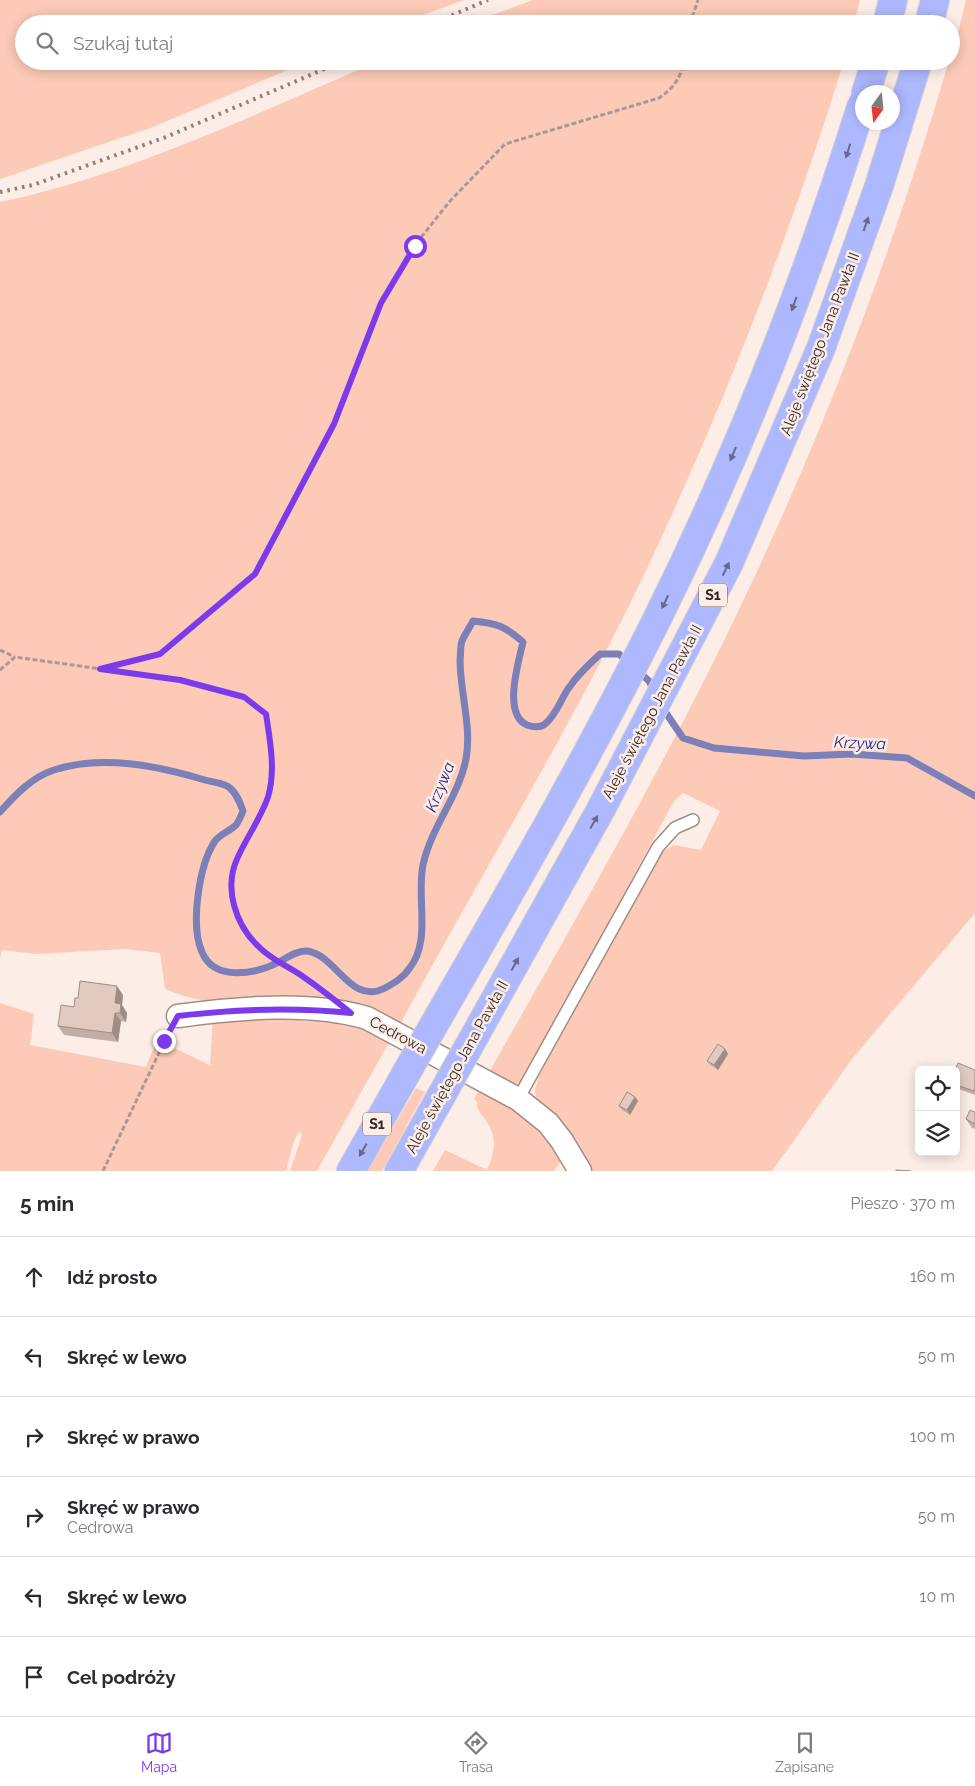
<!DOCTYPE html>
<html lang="pl">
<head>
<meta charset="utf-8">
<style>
	:root { --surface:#fff; --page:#f7f7f7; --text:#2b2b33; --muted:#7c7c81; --line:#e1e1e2; --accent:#7c3aed }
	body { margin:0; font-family:Raleway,sans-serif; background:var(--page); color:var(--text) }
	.controls { position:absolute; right:15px; bottom:15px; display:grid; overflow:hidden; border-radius:8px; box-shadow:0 2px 12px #0003 }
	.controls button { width:45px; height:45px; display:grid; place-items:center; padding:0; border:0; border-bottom:1px solid var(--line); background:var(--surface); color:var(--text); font:25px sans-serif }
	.compass { position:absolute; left:855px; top:85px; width:45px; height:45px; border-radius:50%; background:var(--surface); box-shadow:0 2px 12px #0003; rotate:195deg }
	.stop { position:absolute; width:15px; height:15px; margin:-11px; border:4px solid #7c3aed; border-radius:50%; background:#fff }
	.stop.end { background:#7c3aed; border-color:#fff; box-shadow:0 1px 5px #0008 }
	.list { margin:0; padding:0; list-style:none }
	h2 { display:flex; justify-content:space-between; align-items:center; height:65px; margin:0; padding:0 20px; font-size:21px }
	h2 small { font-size:16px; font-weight:400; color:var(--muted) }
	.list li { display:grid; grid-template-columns:32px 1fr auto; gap:15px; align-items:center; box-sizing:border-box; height:80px; padding:0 20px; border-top:1px solid var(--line) }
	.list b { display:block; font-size:19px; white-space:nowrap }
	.list p { margin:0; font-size:16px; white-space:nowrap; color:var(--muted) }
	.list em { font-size:16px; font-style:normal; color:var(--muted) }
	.icon { flex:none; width:28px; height:28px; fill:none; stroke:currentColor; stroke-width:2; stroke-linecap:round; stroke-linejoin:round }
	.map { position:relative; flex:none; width:975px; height:1171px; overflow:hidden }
	.search { position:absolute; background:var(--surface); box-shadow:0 2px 12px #0003; left:15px; right:15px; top:15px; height:55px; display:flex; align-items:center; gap:12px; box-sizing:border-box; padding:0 18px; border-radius:28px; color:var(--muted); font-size:19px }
	.sheet { height:545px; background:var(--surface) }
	nav { display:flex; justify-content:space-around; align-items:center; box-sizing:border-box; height:70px; border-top:1px solid var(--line); background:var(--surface); font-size:14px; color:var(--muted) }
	nav a { display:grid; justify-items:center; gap:2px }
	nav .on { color:var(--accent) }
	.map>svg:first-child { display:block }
	.green { fill:#fccab6 }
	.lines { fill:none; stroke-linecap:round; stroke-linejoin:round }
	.stream { stroke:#7b80b8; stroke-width:7 }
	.service-casing { stroke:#a28d84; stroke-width:14 }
	.minor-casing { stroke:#a28d84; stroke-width:25 }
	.motorway-casing { stroke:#d2d0cf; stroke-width:30 }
	.path { stroke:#a79a96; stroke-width:3; stroke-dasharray:5 2.5; stroke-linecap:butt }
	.service { stroke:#fff; stroke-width:11 }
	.minor { stroke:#fff; stroke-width:22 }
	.motorway { stroke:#aeb8fe; stroke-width:28 }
	.rail { stroke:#8c807c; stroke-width:4; stroke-dasharray:2.5 5; stroke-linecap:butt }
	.motorway-bridge-casing { stroke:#d2d0cf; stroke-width:30; stroke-linecap:butt }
	.motorway-bridge { stroke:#aeb8fe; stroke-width:28 }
	.wall { fill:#c2aea5 }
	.shaded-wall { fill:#9e8d86 }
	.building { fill:#e1cac0; stroke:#9e8d86 }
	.oneway { fill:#696987 }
	.route { stroke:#7c3aed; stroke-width:6 }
	.labels { text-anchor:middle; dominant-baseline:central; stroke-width:5; stroke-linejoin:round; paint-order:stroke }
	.shield { fill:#fcede7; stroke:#6e635f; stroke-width:1 }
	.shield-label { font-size:14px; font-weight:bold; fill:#312825 }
	.street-label { font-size:15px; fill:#312825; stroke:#fcede7 }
	.water-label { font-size:16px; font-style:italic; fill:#2c2884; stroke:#fcede7 }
</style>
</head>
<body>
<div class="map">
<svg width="975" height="1171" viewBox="0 0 975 1171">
	<rect width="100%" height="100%" fill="#fcede7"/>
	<path class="green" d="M 0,0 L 464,0 L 399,24 L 24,24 L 24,61 L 309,61 L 153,127 L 0,179 Z
		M 533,0 L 860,0 L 854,24 L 468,24 Z
		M 966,0 L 975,0 L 975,913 L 852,1059 L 772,1171 L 589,1171 L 536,1101 L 535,1090 L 539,1076 L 662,852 L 674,845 L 701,850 L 720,811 L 683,793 L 674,801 L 523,1081 L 514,1085 L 487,1076 C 575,920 666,764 743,601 C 826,427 894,247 949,61 L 951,61 Z
		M 379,61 L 844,61 C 791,232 727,398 651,560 C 576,720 483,871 399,1026 L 209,1002 L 184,996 L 165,989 L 160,953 L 125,949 L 36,954 L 2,950 L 0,958 L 0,202 C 132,174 255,114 379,61 Z
		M 0,1003 L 34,1014 L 30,1045 L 146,1067 L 157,1040 L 210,1065 L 213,1016 L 344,1018 L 392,1037 L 317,1171 L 290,1171 L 302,1135 L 299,1132 L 294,1141 L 286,1171 L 0,1171 Z
		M 481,1087 L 537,1123 L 562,1159 L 554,1171 L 433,1171 L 445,1150 L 487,1170 C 495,1152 498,1135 484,1118 C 480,1112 476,1109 477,1101 L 474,1099 Z
		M 416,1088 L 425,1092 L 382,1171 L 368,1171 Z"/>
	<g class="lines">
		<path class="stream" d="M 637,670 L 649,681 L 655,693
			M 662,707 L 683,738 L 714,748 L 804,756 L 852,754 L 907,758 L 975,796
			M 0,812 C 15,795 32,777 54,770 C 102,754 158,766 205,780 C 212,782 225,783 230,788 C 237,794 240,803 243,811 C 241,816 239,821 236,825 C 230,831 220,834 215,841 C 199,865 190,925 202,952 C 214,982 256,974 279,962 C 288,957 298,950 307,951 C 337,955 350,1006 385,988 C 394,983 403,978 409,969 C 432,941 416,898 423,865 C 431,827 459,796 466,759 C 472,727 460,692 460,660 C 461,654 460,646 462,641 C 465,634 470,627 473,621 C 496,623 505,626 523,642 C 519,661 502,714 527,725 C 533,727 540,728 545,724 C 558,713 561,697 571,685 C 579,673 590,664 600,654 L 619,654 L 629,663"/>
		<defs>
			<path id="service" d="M 518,1099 L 658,847 L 675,828 L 693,820"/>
			<path id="minor" d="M 178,1016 C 237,1008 310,1001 367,1018 L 518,1099 L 548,1123 L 562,1141 L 580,1171"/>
			<path id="motorway" d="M 887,24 L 893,0
				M 929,24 L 935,0
				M 866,92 L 876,61
				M 351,1171 L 404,1077
				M 399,1171 L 440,1098"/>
		</defs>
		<use href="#service" class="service-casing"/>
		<use href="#minor" class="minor-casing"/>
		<use href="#motorway" class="motorway-casing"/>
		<path class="path" d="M 690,24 L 698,0
			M 0,650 L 15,657
			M 100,669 L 160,654 L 255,574 L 334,424 L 381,303 L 415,245 L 450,201 L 505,144 L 659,98 C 674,88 680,78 685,61
			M 0,670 L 15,657 L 180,680 L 244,697 L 266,714 C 269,741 276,770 267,797 C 260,820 246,838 237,859 C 224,889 235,925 258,947 C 274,963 297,971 315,985
			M 103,1171 L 167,1036"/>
		<use href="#service" class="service"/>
		<use href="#minor" class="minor"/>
		<use href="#motorway" class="motorway"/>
		<path class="rail" d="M 431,24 L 488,0
			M 0,192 L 33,185 L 166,137 L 343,61"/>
		<defs>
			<path id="motorway-bridge" d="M 404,1077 C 491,925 580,774 658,617 C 740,452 807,280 862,104
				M 440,1098 L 600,811 L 729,563 L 821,348 L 879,186 L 918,61"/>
		</defs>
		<use href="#motorway-bridge" class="motorway-bridge-casing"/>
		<use href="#motorway-bridge" class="motorway-bridge"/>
	</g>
	<path class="wall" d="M 123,995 L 122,1005 L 127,1013 L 126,1022 L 121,1021 L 118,1042 L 64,1035 L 58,1026 L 74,1007 L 78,998 Z
		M 725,1049 L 728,1054 L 718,1070 L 710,1065 L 707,1061 Z
		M 956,1070 L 975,1070 L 975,1095 L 956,1088 Z
		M 635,1097 L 638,1101 L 630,1115 L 622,1110 L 619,1106 Z
		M 975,1112 L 975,1129 L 972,1128 L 966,1119 Z"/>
	<path class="shaded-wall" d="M 117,986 L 123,995 L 122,1005 L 127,1013 L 126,1022 L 120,1013 L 115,1003 Z
		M 115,1013 L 121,1021 L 118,1042 L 112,1033 Z
		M 725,1049 L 728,1054 L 718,1070 L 714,1065 Z
		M 635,1097 L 638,1101 L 630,1115 L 627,1110 Z
		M 957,1112 L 960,1117 L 958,1131 L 956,1129 Z"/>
	<path class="building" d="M 80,981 L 117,986 L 115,1003 L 121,1004 L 120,1013 L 115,1013 L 112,1033 L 58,1026 L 61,1005 L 74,1007 L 75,998 L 78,998 Z
		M 718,1044 L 725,1049 L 714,1065 L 707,1061 Z
		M 958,1063 L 975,1070 L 975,1087 L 974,1091 L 956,1085 L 956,1070 L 955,1070 Z
		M 627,1092 L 635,1097 L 627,1110 L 619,1106 Z
		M 970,1110 L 975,1112 L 975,1124 L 966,1119 Z
		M 896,1170 L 911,1171 L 896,1171 Z"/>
	<defs><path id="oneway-solid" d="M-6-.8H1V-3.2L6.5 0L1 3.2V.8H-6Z" transform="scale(1.25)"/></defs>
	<g class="oneway">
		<use href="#oneway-solid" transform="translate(848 151) rotate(107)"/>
		<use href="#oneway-solid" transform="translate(866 224) rotate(-71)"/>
		<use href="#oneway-solid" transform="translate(794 304) rotate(110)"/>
		<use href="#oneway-solid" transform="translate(733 454) rotate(113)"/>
		<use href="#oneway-solid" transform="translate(726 569) rotate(-64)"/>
		<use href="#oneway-solid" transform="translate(665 602) rotate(115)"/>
		<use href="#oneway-solid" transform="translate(594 822) rotate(-61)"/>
		<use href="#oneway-solid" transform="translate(515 964) rotate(-61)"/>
		<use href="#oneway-solid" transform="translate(363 1150) rotate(120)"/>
	</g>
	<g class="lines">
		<path class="route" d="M 164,1041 L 178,1016 C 236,1009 293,1007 351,1013 C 336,1001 321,989 305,978 C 290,967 271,960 258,946 C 235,924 224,888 237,859 C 246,838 260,820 268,797 C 276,770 270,741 266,714 L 244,697 L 180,680 L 100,669 L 160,654 L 255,574 L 334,424 L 381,303 L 415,246"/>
	</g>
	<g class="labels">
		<g class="shield">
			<rect x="699" y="583.5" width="28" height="23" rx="4"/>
			<rect x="363" y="1112.5" width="28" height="23" rx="4"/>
		</g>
		<g class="shield-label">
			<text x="713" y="595">S1</text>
			<text x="377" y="1124">S1</text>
		</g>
		<g class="street-label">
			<text transform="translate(820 344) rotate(-69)">Aleje świętego Jana Pawła II</text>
			<text transform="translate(652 712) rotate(-62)">Aleje świętego Jana Pawła II</text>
			<text transform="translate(398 1035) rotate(28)">Cedrowa</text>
			<text transform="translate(457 1067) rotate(-61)">Aleje świętego Jana Pawła II</text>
		</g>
		<g class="water-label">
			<text transform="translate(860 743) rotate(2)">Krzywa</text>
			<text transform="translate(440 787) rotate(-68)">Krzywa</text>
		</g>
	</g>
</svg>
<div class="controls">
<button><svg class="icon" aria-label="locate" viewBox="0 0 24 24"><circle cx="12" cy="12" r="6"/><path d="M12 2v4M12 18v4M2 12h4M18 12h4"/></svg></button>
<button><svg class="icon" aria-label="layers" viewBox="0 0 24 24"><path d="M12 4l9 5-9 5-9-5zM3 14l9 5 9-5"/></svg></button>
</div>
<svg class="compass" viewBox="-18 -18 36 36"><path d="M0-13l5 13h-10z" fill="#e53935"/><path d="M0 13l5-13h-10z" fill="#7c7c81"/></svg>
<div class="stop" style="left:415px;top:246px"></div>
<div class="stop end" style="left:164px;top:1041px"></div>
<div class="search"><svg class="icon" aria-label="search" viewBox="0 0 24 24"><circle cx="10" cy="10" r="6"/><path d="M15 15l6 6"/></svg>Szukaj tutaj</div>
</div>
<section class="sheet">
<h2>5 min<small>Pieszo · 370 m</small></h2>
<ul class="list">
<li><svg class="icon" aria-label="ahead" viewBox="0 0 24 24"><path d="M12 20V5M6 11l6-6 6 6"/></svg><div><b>Idź prosto</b></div><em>160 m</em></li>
<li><svg class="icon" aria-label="left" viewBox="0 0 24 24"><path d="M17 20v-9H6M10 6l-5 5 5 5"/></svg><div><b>Skręć w lewo</b></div><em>50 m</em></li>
<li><svg class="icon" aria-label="right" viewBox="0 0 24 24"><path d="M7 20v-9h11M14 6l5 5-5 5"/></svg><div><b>Skręć w prawo</b></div><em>100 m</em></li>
<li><svg class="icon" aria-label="right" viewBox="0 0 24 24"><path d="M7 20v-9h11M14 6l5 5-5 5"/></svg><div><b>Skręć w prawo</b><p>Cedrowa</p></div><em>50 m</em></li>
<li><svg class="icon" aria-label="left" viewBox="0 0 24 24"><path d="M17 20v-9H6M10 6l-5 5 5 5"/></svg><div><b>Skręć w lewo</b></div><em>10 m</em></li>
<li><svg class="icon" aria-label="arrive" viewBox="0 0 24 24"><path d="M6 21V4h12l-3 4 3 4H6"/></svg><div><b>Cel podróży</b></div></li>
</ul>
</section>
<nav>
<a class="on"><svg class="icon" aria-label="map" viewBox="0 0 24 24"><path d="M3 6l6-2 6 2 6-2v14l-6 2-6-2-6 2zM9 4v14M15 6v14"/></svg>Mapa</a>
<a><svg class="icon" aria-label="directions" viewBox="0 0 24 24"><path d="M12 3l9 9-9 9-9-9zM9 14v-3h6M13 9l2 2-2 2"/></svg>Trasa</a>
<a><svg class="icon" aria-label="saved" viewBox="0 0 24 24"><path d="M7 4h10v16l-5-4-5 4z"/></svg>Zapisane</a>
</nav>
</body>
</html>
